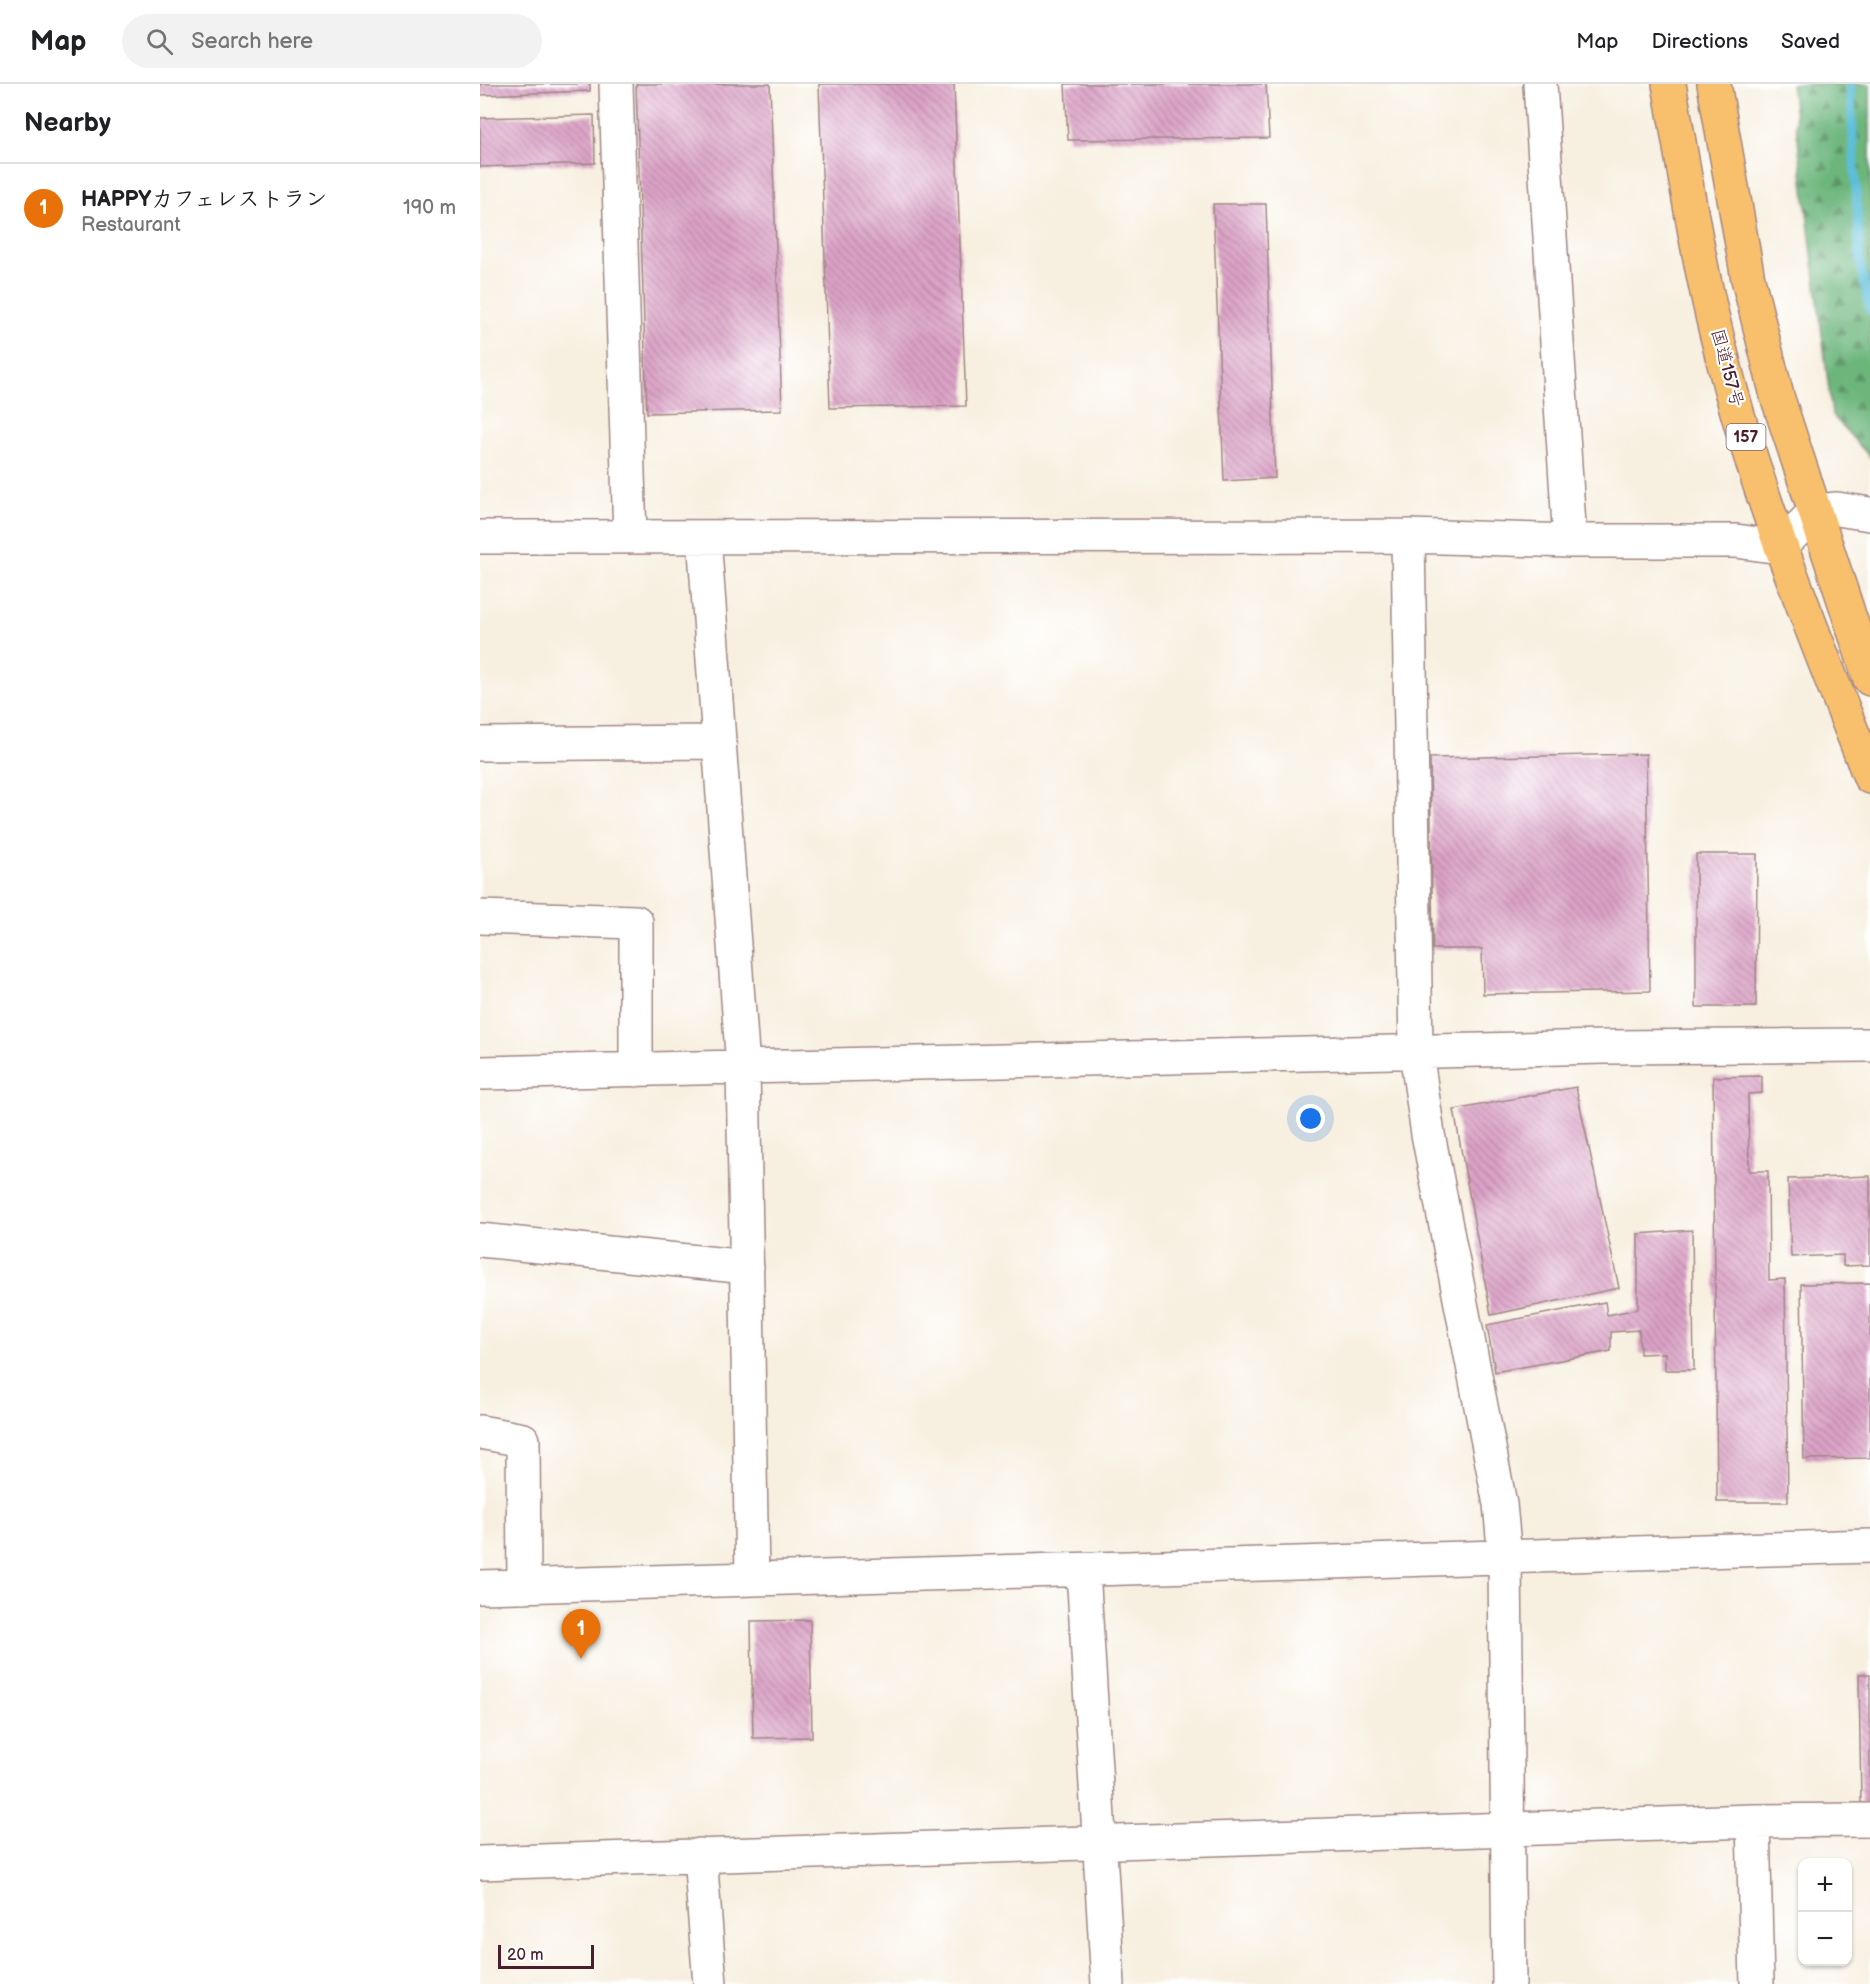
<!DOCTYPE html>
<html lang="en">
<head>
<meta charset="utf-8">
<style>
	:root { --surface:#fff; --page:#f2f2f2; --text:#202124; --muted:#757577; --line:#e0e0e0; --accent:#7c3aed }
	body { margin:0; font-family:"Balsamiq Sans","Klee One",sans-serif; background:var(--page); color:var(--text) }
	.controls { position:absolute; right:18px; bottom:18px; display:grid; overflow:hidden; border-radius:12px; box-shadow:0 2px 4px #0004 }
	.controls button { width:54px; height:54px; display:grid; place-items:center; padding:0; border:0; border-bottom:2px solid var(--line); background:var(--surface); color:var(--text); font:30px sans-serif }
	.scale { position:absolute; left:18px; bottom:15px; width:96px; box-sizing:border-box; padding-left:6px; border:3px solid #4a1f2b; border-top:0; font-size:16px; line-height:21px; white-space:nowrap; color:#4a1f2b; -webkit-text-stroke:4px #fff; paint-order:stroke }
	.you { position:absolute; left:831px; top:1035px; width:21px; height:21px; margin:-15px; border:4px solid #fff; border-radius:50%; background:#1a73e8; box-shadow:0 0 0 9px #1a73e833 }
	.badge { display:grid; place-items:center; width:39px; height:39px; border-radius:50%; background:var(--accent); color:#fff; font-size:20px; font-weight:700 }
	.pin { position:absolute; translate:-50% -50px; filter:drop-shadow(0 2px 3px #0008) }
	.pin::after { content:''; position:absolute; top:32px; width:21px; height:18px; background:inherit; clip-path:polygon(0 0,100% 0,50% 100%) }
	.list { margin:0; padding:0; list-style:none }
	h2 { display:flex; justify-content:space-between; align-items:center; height:78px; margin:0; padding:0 24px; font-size:26px }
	h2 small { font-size:20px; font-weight:400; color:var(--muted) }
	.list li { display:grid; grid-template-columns:39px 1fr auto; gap:18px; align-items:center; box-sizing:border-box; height:90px; padding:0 24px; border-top:2px solid var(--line) }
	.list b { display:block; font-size:22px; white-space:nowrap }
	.list p { margin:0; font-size:20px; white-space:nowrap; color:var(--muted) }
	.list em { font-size:20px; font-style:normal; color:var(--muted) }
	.icon { flex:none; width:33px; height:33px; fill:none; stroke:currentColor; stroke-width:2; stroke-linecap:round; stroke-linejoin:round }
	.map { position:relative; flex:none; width:1390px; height:1900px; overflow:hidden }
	header { display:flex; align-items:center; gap:36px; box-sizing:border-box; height:84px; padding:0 30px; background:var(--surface); border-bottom:2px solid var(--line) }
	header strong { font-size:28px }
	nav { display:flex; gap:33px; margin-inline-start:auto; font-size:21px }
	.search { width:420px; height:54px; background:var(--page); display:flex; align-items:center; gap:15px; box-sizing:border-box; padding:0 21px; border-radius:33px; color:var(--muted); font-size:22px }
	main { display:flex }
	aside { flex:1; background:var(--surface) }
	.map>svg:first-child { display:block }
	.forest { fill:url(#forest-firs); stroke:#5b6a54; stroke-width:1.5 }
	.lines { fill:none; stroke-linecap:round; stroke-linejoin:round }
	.stream { stroke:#5bbed9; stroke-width:9 }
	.building { fill:url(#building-back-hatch) }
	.minor-casing { stroke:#a08785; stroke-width:36 }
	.highway-casing { stroke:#a08785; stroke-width:36 }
	.minor { stroke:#fff; stroke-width:33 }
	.highway { stroke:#f8bf6c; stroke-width:33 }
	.labels { text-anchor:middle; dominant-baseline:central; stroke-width:4.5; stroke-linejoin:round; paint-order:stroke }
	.shield { fill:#fff; stroke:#80626b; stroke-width:1.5 }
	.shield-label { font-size:16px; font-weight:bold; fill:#4a1f2b }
	.street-label { font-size:18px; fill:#4a1f2b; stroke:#fff }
</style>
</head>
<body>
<header>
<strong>Map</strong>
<div class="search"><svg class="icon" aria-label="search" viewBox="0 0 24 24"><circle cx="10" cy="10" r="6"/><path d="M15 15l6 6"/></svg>Search here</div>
<nav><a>Map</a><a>Directions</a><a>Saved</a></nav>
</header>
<main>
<aside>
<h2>Nearby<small></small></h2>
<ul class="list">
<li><span class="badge" style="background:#e8710a">1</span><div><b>HAPPYカフェレストラン</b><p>Restaurant</p></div><em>190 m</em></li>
</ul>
</aside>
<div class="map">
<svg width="1390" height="1900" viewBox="0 0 1390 1900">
	<defs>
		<pattern id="forest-firs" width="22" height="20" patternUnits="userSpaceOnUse" patternTransform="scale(1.5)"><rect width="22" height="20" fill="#6cb67c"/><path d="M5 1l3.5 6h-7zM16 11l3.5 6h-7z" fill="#5b9366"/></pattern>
		<pattern id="building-back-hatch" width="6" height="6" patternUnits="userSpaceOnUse" patternTransform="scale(1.5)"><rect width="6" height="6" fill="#dca3c7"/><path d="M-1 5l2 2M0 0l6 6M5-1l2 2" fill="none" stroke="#b484a2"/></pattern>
	</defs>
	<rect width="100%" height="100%" fill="#fff"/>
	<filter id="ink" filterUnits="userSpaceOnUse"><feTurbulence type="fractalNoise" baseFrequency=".0167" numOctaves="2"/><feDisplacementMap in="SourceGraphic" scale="12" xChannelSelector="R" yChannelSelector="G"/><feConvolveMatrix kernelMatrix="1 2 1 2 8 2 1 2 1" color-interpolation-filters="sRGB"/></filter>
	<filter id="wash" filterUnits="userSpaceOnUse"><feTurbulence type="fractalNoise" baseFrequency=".008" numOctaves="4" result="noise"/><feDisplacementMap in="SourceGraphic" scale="24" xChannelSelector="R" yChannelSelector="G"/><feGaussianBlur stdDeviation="1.35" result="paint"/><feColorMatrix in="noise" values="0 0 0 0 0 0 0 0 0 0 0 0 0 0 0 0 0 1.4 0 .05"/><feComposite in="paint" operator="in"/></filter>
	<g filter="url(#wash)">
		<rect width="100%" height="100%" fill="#f7efdf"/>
		<path class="forest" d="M 1311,0 L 1390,0 L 1390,373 L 1352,331 Z"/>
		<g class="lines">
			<path class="stream" d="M 1370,0 L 1380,176 L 1390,227"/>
		</g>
		<g id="blocks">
			<path class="building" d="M 0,0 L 110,0 L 110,7 L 0,11 Z
				M 156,0 L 290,0 L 302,326 L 167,329 Z
				M 339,0 L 474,0 L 486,322 L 350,324 Z
				M 585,0 L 786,0 L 789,54 L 588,56 Z
				M 114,31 L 115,79 L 0,83 L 0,34 Z
				M 733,120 L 786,120 L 795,394 L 744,397 Z
				M 1166,670 L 1170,907 L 1003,910 L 1002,865 L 953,865 L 950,674 Z
				M 1216,770 L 1277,770 L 1276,923 L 1216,923 Z
				M 1282,992 L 1282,1009 L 1268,1010 L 1269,1087 L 1288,1087 L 1289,1196 L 1305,1195 L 1308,1418 L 1237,1418 L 1233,993 Z
				M 1096,1003 L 1139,1204 L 1011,1231 L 974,1026 Z
				M 1390,1092 L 1390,1181 L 1363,1182 L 1363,1171 L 1311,1173 L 1308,1095 Z
				M 1212,1146 L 1214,1286 L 1185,1286 L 1185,1269 L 1160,1270 L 1159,1246 L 1131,1248 L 1131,1267 L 1015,1288 L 1007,1241 L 1125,1218 L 1127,1231 L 1158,1225 L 1158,1150 Z
				M 1390,1199 L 1390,1374 L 1324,1375 L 1321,1200 Z
				M 330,1536 L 332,1653 L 273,1654 L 271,1537 Z
				M 1379,1590 L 1390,1590 L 1390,1719 L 1381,1719 Z"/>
		</g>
	</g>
	<g filter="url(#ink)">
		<use href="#blocks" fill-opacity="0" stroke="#a08785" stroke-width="1.5"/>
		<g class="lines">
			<defs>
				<path id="minor" d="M 136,0 L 150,453
					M 1060,0 L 1090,457
					M 928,452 L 936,968 L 948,1050 L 1020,1420 L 1025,1473 L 1029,1900
					M 0,453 L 928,452 L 1090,457 L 1256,457 L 1300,463 L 1336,427 L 1357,425 L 1390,430
					M 224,453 L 263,983 L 272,1495
					M 0,660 L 239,658
					M 0,833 L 156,838 L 156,986
					M 0,989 L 1125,963 L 1390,961
					M 0,1156 L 267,1183
					M 0,1348 L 43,1356 L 44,1502
					M 603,1486 L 628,1900
					M 0,1503 L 1390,1462
					M 1273,1737 L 1277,1900
					M 220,1771 L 230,1900
					M 0,1779 L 1273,1737 L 1390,1736"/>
				<path id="highway" d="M 1189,0 C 1205,90 1218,180 1241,268 C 1277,414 1335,553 1390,693
					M 1234,0 L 1268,195 L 1297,312 L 1390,595"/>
			</defs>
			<use href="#minor" class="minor-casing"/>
			<use href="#highway" class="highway-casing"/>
			<use href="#minor" class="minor"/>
			<use href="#highway" class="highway"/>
		</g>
	</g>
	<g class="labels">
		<rect class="shield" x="1246.5" y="340" width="39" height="26" rx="4.5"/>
		<g class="shield-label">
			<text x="1266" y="353">157</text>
		</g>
		<g class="street-label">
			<text transform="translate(1247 284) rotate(75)">国道157号</text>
		</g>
	</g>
</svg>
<div class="controls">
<button>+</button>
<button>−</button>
</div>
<div class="scale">20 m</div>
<div class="you"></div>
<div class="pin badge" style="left:101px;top:1575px;background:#e8710a">1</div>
</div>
</main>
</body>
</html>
